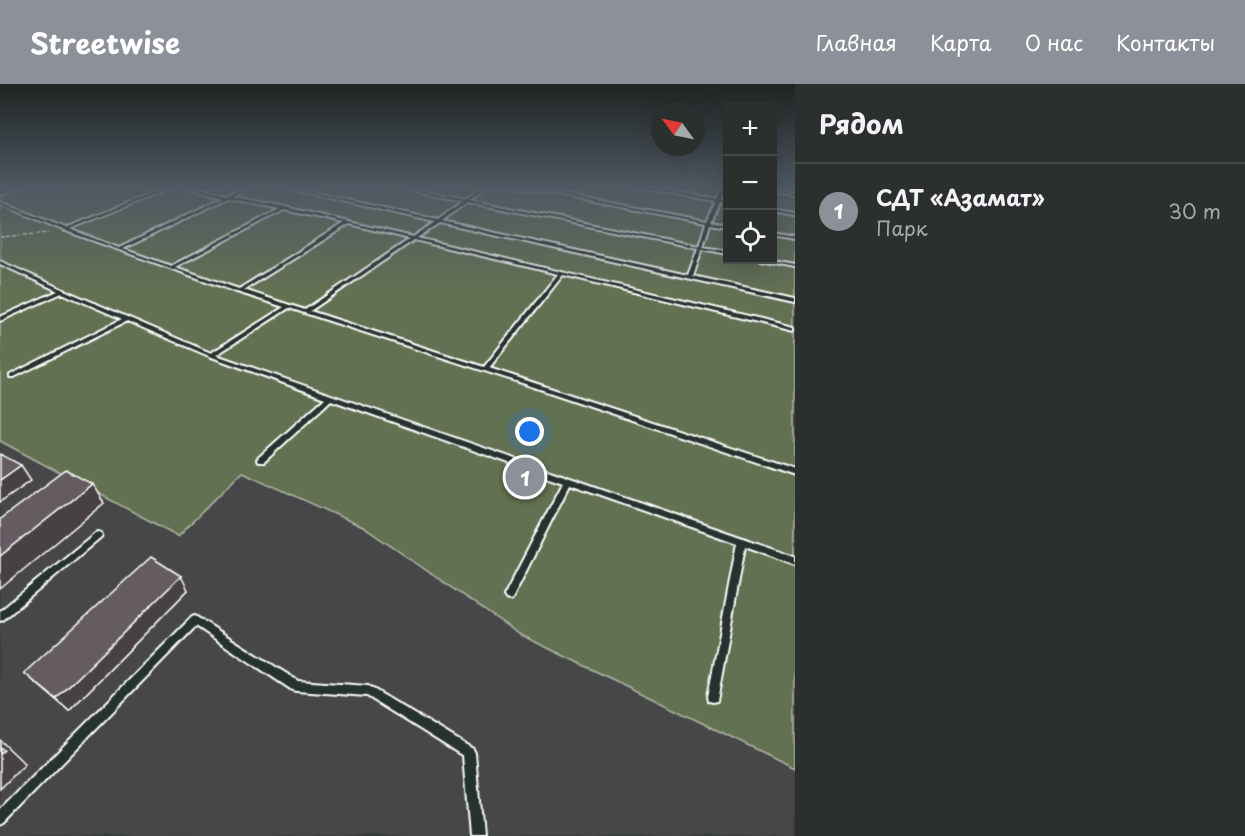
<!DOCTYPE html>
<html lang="ru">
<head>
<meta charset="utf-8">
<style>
	:root { --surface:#2b2f2e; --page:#373b3a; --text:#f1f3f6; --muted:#a6a9aa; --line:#474a4a; --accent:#8c9099 }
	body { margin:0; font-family:"Playpen Sans",sans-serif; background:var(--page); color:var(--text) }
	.controls { position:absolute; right:18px; top:18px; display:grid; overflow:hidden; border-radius:0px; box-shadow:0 6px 24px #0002 }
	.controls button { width:54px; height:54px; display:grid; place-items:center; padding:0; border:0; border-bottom:2px solid var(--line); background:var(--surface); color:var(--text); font:30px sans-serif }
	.compass { position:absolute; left:651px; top:18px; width:54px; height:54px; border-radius:50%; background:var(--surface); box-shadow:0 6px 24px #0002; rotate:303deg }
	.you { position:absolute; left:530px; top:348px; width:21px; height:21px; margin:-15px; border:4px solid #fff; border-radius:50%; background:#1a73e8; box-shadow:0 0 0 9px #1a73e833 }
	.badge { display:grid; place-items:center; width:39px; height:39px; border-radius:50%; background:var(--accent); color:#fff; font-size:20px; font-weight:700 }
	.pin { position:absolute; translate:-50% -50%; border:3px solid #fff; box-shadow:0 2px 6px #0006 }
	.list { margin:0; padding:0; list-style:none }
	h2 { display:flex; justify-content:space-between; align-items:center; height:78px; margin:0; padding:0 24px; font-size:26px }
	h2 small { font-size:20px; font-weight:400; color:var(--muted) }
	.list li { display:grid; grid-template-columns:39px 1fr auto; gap:18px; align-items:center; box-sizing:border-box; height:96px; padding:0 24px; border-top:2px solid var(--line) }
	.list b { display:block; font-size:22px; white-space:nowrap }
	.list p { margin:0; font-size:20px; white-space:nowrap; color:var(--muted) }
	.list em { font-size:20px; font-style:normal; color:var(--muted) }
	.icon { flex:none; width:33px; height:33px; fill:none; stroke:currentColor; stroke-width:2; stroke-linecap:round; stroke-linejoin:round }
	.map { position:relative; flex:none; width:795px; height:752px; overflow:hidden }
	header { display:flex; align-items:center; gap:36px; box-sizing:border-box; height:84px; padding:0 30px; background:var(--accent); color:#fff }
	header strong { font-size:28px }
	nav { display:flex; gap:33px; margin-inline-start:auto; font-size:21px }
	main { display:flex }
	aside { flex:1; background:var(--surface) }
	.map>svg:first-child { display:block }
	.built { fill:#464748 }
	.green { fill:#637152; stroke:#b1b8a8; stroke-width:1.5 }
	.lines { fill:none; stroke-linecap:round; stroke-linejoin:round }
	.lane-casing { stroke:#fff; stroke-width:4 }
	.path { stroke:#fff; stroke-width:1.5; stroke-dasharray:4 2; stroke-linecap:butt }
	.lane { fill:#26332d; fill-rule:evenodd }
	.wall { fill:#574e54; stroke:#fff; stroke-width:1.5 }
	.shaded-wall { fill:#474045; stroke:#fff; stroke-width:1.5 }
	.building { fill:#655b62; stroke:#fff; stroke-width:1.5 }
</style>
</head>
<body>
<header>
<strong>Streetwise</strong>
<nav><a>Главная</a><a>Карта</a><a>О нас</a><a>Контакты</a></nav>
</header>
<main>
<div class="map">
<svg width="795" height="752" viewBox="0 0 795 752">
	<rect width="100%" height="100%" fill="#393f3d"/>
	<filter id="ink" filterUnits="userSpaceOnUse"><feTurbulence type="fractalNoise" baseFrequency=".0167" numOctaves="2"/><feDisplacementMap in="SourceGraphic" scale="12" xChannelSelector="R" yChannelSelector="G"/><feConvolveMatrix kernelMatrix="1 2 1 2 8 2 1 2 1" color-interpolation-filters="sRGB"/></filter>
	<g filter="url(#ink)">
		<path class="built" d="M 0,357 L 78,399 L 242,388 L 363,443 L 519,550 L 795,684 L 795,752 L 0,752 Z"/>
		<path class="green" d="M 0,102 L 727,102 L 728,176 L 772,176 L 773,102 L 795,102 L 795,684 L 519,550 L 363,443 L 242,388 L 178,452 L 0,357 Z"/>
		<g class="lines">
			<defs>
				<path id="lane" d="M 16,102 L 23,102 L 0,110 L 0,108 Z
					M 170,102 L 176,102 L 70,145 L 119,164 L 224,113 L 180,102 L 188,102 L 228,111 L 245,102 L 251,102 L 232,112 L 285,123 L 413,153 L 435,138 L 276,102 L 284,102 L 438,136 L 463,117 L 393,102 L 402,102 L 466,115 L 482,102 L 487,102 L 469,116 L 699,162 L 706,139 L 511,102 L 521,102 L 707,137 L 716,117 L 632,102 L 642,102 L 717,115 L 723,102 L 727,102 L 721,116 L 728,117 L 728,119 L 720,118 L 711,138 L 728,141 L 728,143 L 710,140 L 703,163 L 728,167 L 728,170 L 702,165 L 693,192 L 795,214 L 795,218 L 440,139 L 417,154 L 795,243 L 795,247 L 563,191 L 489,284 L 795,385 L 795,391 L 522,299 L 289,224 L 216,271 L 795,472 L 795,480 L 745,462 L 717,617 L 713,618 L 709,617 L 708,613 L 737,459 L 570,400 L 512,515 L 509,516 L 506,515 L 504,512 L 563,398 L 331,316 L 264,378 L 258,378 L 257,376 L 258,374 L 325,314 L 209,272 L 127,237 L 14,293 L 10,293 L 10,291 L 122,235 L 62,209 L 0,237 L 0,233 L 58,207 L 0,180 L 0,177 L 64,206 L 211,269 L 284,223 L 237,208 L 66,147 L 63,147 L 63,146 L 0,120 L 0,118 L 66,144 ZM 228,114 L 280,125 L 171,182 L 123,165 ZM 467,118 L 698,164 L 688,191 L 442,137 ZM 284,126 L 344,139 L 239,205 L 175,183 ZM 349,140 L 410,155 L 305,226 L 244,206 ZM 414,156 L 558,190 L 484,283 L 310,227 Z
					M 772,105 L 795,108 L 795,110 L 772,107 Z
					M 772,125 L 795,129 L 795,131 L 772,127 Z
					M 772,149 L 795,153 L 795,155 L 772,151 Z
					M 760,176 L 767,176 L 795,181 L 795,183 Z
					M 98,448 L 101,449 L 102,451 L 101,453 L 3,536 L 0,537 L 0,527 L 95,449 Z
					M 195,532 L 298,597 L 368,602 L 473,665 L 475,669 L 482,752 L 470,752 L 463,672 L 367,612 L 296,607 L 292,606 L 196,542 L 4,739 L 0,741 L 0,726 L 192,533 Z"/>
			</defs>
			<use href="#lane" class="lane-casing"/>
			<path class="path" d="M 0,153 L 49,149"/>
			<use href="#lane" class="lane"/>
		</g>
		<path class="wall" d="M 188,506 L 69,627 L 24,589 Z"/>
		<path class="shaded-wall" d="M 21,381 L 31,396 L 0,418 L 0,396 Z
			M 92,400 L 104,419 L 0,505 L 0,472 Z
			M 181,492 L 188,506 L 69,627 L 56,615 Z
			M 0,656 L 25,680 L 0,705 Z"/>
		<path class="building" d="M 0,370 L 21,381 L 0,396 Z
			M 66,386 L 92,400 L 0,472 L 0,435 Z
			M 151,473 L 181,492 L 56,615 L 24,589 Z
			M 0,663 L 4,666 L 0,670 Z"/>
	</g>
	<linearGradient id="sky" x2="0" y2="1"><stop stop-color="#1f2322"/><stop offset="0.49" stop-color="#4e5862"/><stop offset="1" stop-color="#4e5862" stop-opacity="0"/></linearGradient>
	<rect width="795" height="208" fill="url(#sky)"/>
</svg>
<div class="controls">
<button>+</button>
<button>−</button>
<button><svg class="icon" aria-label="locate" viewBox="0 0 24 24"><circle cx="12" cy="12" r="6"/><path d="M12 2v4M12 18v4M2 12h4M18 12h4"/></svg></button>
</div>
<svg class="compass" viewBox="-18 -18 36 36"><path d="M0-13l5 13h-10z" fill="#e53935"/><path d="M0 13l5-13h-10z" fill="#a6a9aa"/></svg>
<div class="you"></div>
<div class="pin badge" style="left:525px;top:393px">1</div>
</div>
<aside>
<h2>Рядом<small></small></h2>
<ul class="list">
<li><span class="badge">1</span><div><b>СДТ «Азамат»</b><p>Парк</p></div><em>30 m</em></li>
</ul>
</aside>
</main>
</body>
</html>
